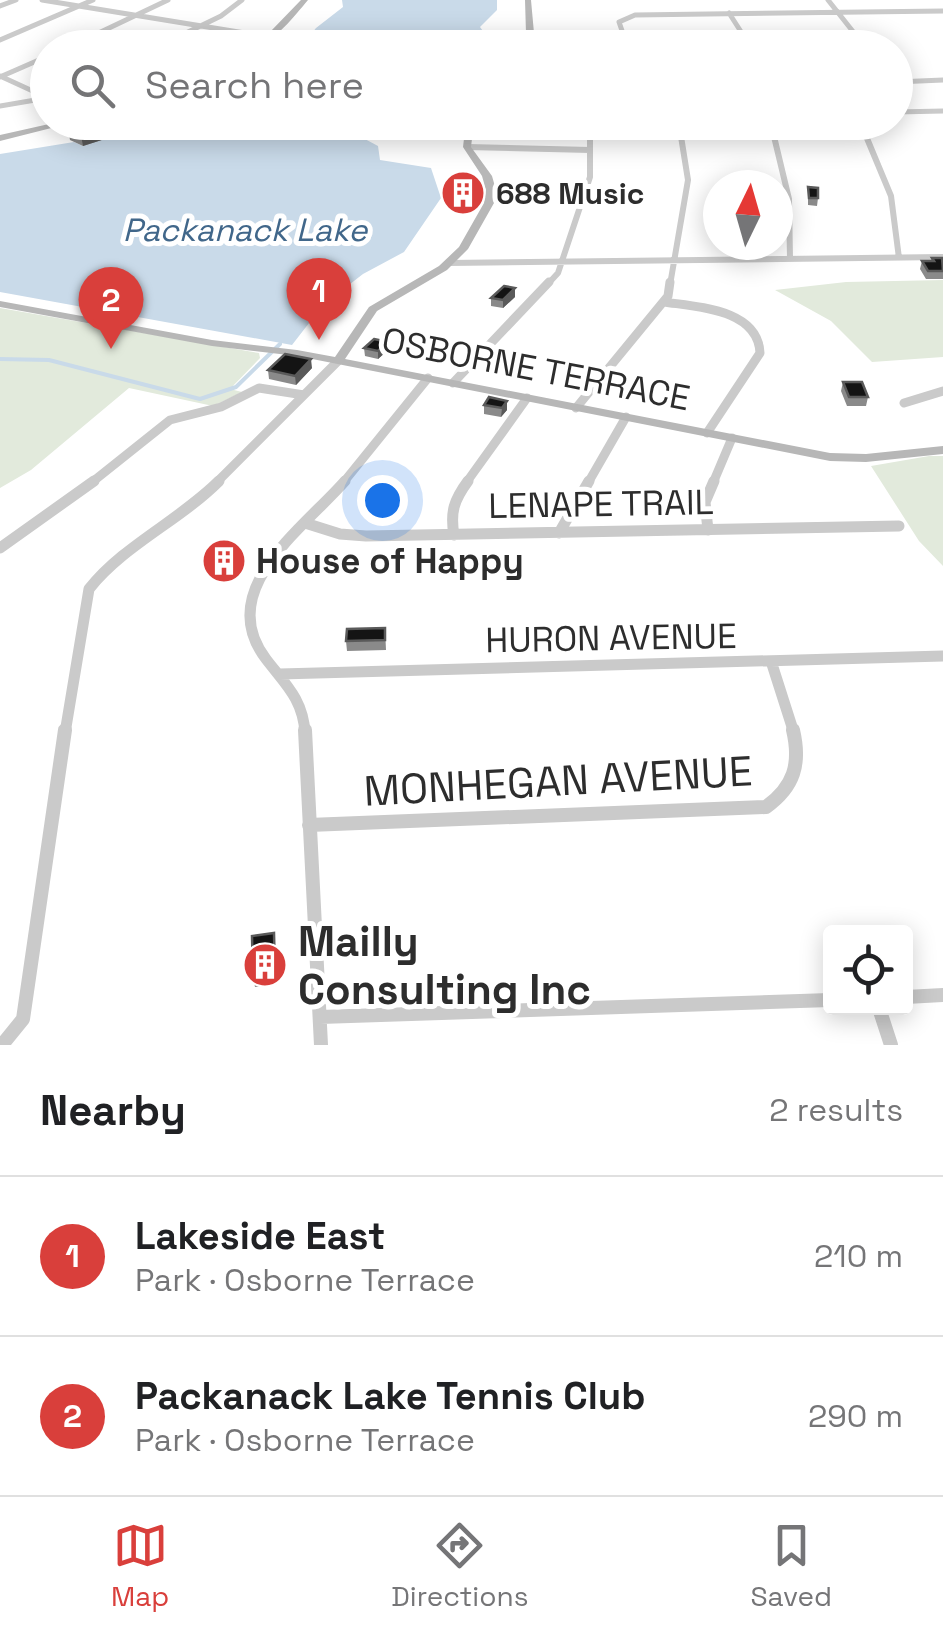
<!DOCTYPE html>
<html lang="en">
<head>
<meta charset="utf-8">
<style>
	:root { --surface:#fff; --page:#f2f2f2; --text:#202124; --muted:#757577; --line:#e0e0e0; --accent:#d93f3b }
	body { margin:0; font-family:"Space Grotesk",sans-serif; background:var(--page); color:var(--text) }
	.controls { position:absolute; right:30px; bottom:30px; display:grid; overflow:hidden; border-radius:10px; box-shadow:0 5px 25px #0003 }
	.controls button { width:90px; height:90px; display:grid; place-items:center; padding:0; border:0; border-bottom:2px solid var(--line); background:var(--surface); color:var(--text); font:50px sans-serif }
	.compass { position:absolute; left:703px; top:170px; width:90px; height:90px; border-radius:50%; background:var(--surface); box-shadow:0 5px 25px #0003; rotate:5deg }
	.you { position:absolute; left:382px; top:500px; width:35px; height:35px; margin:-25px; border:8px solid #fff; border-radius:50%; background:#1a73e8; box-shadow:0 0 0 15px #1a73e833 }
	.badge { display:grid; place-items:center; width:65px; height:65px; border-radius:50%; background:var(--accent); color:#fff; font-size:32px; font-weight:700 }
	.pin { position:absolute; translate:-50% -82px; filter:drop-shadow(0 2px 5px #0008) }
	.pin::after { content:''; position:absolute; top:52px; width:35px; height:30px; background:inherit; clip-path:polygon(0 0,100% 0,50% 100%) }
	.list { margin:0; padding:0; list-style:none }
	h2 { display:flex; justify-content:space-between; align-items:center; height:130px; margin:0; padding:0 40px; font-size:42px }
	h2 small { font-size:32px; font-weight:400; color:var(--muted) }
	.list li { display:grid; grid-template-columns:65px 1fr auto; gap:30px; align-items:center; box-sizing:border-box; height:160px; padding:0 40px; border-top:2px solid var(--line) }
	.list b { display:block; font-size:38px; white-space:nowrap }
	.list p { margin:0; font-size:32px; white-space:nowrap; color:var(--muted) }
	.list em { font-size:32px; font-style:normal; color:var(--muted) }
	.icon { flex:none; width:55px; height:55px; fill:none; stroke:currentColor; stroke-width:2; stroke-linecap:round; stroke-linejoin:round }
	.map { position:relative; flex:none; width:943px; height:1045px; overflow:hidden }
	.search { position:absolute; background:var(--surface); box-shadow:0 5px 25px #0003; left:30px; right:30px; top:30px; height:110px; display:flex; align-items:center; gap:25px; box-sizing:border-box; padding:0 35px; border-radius:55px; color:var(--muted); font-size:38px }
	.sheet { height:450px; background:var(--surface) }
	nav { display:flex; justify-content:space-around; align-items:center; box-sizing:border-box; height:140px; border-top:2px solid var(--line); background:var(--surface); font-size:28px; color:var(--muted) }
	nav a { display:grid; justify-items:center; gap:5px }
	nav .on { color:var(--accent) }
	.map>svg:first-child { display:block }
	.green { fill:#e2eadc }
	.water { fill:#c9dae9 }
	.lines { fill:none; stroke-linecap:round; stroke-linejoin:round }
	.stream { stroke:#c9dae9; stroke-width:4 }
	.street-far4 { stroke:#cacaca; stroke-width:5 }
	.street-far3 { stroke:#cacaca; stroke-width:6 }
	.street-far2 { stroke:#cacaca; stroke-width:9 }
	.street-far1 { stroke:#cacaca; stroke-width:11 }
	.street { stroke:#cacaca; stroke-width:14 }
	.secondary { fill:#b7b7b7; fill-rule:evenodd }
	.wall { fill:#8a8a8a }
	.shaded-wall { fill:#5a5a5a }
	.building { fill:#141414; stroke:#5a5a5a; stroke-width:2.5 }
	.labels { text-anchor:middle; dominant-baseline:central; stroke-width:10; stroke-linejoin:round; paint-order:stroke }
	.far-poi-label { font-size:30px; font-weight:bold; fill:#2d2d2d; stroke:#fff; text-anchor:start }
	.far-water-label { font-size:32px; font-style:italic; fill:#41678a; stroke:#fff }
	.street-label { font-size:35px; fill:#2d2d2d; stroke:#fff }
	.poi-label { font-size:35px; font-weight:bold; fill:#2d2d2d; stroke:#fff; text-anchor:start }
	.near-street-label { font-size:42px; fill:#2d2d2d; stroke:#fff }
	.near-poi-label { font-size:42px; font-weight:bold; fill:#2d2d2d; stroke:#fff; text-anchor:start }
</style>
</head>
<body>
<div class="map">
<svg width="943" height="1045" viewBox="0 0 943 1045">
	<rect width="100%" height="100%" fill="#fff"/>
	<path class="green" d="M 943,280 L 943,357 L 872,362 L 831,321 L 775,290 L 846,282 Z
		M 0,308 L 259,353 L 260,358 L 230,389 L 242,392 L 213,406 L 129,388 L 31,470 L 0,488 Z
		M 929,456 L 943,456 L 943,566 L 919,541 L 871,466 Z"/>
	<path class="water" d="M 342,0 L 497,0 L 497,10 L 480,27 L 489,39 L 484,47 L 301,47 L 316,28 L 343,7 Z
		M 146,123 L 381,123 L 348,130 L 378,146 L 380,160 L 431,168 L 441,198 L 404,252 L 363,274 L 323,305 L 292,345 L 0,292 L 0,154 L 74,142 L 83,146 Z"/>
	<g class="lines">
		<path class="stream" d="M 0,359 L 49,360 L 200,399 L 236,387 L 280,344"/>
		<path class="street-far4" d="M 42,0 L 269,37
			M 828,0 L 866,48
			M 0,6 L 16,0
			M 729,13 L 745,38 L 740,48
			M 0,40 L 93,0
			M 67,48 L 168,0
			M 155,48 L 221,16 L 242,0
			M 628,48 L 619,22 L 635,15 L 943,11
			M 0,76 L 48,98
			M 0,77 L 48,56
			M 896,82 L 943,80
			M 0,106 L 47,98
			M 896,112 L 943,111
			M 590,122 L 590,127
			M 679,122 L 680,127
			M 770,122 L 771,127
			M 860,122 L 862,127"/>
		<path class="street-far3" d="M 771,124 L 789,199 L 790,259
			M 861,124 L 891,196 L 899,258
			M 467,147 L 590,150
			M 449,263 L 943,257
			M 547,285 L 558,273 L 590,177 L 590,124
			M 670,285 L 688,180 L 679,124"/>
		<path class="street-far2" d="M 664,302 C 698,307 758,309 760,353 L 707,433
			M 453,383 L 549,282
			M 904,403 L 943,391
			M 576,408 L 668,296 L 670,282
			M 91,483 L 170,420 L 221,407 L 259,388 L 304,395
			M 216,483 L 338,361
			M 343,483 L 428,378
			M 466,483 L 527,398
			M 588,483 L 626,417
			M 713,483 L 732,438"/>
		<path class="street-far1" d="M 305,523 L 340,534 L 366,536 L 899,526
			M 708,530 L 705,502 L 714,481
			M 559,533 L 589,481
			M 454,535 C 450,512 454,500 468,481
			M 0,548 L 94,481
			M 771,661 L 794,733
			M 280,674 L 943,656
			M 65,733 L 89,589 C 124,545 179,521 219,481
			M 305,733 C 303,699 285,684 266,659 C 213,590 304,528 345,481"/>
		<path class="street" d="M 305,730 L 321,1045
			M 309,825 L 766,807 C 794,787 801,764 793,730
			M 906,997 L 943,995
			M 879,1008 L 891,1045
			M 320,1017 L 830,1000
			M 2,1045 L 23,1019 L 65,730"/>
		<path class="secondary" d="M 301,0 L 308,0 C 291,20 271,48 242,48 L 270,32 Z
			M 525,0 L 531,0 L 534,33 L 526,48 L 519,48 L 526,33 Z
			M 58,122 L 75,122 L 0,141 L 0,135 Z
			M 466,122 L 474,122 L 471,147 L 492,176 L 496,190 L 494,203 L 468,249 L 447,270 L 377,311 L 345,359 L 830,453 L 866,454 L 943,446 L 943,454 L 866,462 L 830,461 L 297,356 L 212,346 L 0,307 L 0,301 L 212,340 L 297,350 L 335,357 L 369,307 L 439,266 L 459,247 L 484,203 L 486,190 L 482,176 L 463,147 Z"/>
	</g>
	<path class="wall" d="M 68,129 L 111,137 L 83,146 L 70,140 Z
		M 808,187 L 818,198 L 817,206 L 808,205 Z
		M 932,258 L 943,260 L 943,279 L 926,279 L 920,269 L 922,261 L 931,261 Z
		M 515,297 L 503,308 L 491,306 L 491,298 Z
		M 388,342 L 388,350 L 378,359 L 365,356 L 364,348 Z
		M 312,368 L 296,385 L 269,379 L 268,370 Z
		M 843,382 L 868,397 L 866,406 L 847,406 L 841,391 Z
		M 507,401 L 507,410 L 501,417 L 484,414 L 484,405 Z
		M 235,548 L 237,558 L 225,569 L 212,565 L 211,555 Z
		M 385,628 L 386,650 L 347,651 L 346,641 Z
		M 275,943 L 277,984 L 255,987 L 253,977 Z"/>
	<path class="shaded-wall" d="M 109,127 L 111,137 L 83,146 L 81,135 Z
		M 515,288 L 515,297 L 503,308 L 503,300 Z
		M 388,342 L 388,350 L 378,359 L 378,351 Z
		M 311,359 L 312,368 L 296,385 L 295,376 Z
		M 507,401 L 507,410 L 501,417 L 502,408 Z
		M 235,548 L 237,558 L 225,569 L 223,560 Z"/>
	<path class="building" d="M 90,122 L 100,122 L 109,127 L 81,135 L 68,129 Z
		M 808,187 L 818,188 L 818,198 L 809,198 Z
		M 932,258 L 942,258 L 943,271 L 928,271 L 922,261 L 934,261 Z
		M 504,286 L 515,288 L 503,300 L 491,298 Z
		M 374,339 L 388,342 L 378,351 L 364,348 Z
		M 285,354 L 311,359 L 295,376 L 268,370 Z
		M 843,382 L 862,382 L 868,397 L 849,397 Z
		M 489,397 L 507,401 L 502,408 L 484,405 Z
		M 223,544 L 235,548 L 223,560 L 211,555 Z
		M 385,628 L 385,640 L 346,641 L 347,629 Z
		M 274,933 L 275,974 L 253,977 L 252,936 Z"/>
	<defs>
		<symbol id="building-disc" viewBox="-11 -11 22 22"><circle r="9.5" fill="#d93f3b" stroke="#fff"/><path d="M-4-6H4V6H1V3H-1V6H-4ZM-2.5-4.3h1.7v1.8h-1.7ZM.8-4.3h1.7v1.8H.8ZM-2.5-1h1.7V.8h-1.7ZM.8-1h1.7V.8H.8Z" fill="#fff"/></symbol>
	</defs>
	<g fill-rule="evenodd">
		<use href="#building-disc" x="438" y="168" width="50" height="50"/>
		<use href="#building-disc" x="199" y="536" width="50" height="50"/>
		<use href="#building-disc" x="240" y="940" width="50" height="50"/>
	</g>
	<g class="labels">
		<g class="far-poi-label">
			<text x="496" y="193">688 Music</text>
		</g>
		<g class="far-water-label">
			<text x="245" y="230">Packanack Lake</text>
		</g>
		<g class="street-label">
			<text transform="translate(536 369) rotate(11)">OSBORNE TERRACE</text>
			<text transform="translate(601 504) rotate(-1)">LENAPE TRAIL</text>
			<text transform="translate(611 638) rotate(-1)">HURON AVENUE</text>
		</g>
		<g class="poi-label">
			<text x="256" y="561">House of Happy</text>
		</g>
		<g class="near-street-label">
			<text transform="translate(558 781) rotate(-3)">MONHEGAN AVENUE</text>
		</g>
		<g class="near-poi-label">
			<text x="298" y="941">Mailly<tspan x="298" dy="48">Consulting Inc</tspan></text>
		</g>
	</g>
</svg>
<div class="controls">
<button><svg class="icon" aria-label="locate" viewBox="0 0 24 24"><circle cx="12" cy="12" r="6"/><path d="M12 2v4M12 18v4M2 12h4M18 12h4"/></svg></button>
</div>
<svg class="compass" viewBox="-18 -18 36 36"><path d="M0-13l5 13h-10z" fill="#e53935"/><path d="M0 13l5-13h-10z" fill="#757577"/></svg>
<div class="you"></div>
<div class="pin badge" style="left:319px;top:340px">1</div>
<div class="pin badge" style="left:111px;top:349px">2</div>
<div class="search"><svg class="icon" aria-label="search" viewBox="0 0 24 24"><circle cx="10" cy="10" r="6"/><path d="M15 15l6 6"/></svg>Search here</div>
</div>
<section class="sheet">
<h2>Nearby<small>2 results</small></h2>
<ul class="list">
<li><span class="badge">1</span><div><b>Lakeside East</b><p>Park · Osborne Terrace</p></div><em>210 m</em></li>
<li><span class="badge">2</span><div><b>Packanack Lake Tennis Club</b><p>Park · Osborne Terrace</p></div><em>290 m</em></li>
</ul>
</section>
<nav>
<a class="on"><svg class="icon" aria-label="map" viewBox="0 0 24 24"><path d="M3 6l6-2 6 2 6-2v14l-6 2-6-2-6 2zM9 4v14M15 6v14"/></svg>Map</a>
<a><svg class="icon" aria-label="directions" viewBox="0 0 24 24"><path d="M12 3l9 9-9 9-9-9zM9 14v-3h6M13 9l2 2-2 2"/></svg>Directions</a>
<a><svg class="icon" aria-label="saved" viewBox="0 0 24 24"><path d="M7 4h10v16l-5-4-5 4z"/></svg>Saved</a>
</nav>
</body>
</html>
